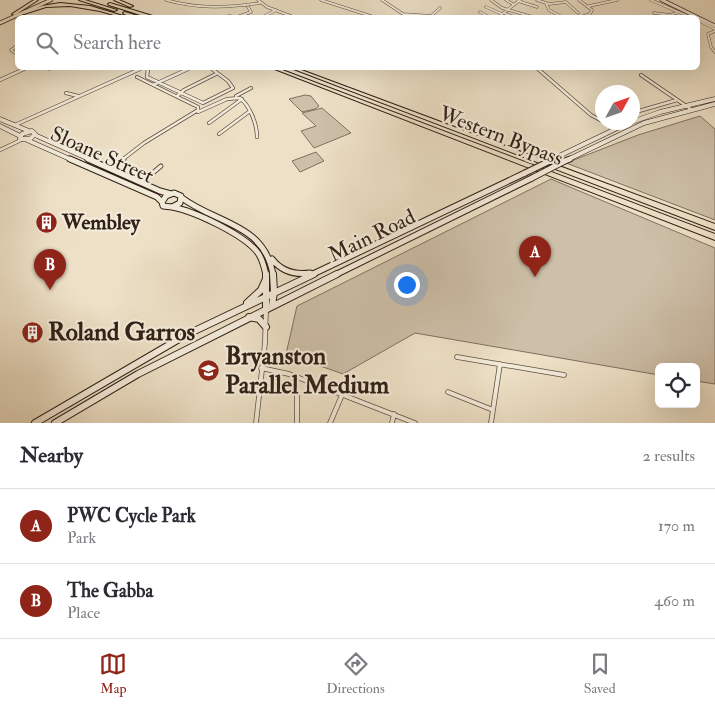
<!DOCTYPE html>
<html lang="en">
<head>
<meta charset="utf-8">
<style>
	:root { --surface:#fff; --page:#f2f2f3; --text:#2b2b33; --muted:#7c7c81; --line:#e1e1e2; --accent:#8f2418 }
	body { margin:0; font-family:"IM FELL Double Pica",serif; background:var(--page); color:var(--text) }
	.controls { position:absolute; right:15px; bottom:15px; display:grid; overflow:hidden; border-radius:8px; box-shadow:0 5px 20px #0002 }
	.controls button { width:45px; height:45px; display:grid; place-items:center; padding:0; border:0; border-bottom:1px solid var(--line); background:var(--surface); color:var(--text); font:25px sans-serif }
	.compass { position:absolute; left:595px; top:85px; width:45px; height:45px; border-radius:50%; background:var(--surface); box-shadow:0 5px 20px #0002; rotate:50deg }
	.you { position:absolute; left:406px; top:284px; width:18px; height:18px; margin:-12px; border:4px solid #fff; border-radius:50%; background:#1a73e8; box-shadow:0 0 0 8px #1a73e833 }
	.badge { display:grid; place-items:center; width:32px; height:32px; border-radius:50%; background:var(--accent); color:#fff; font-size:16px; font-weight:700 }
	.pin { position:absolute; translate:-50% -41px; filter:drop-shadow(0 1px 2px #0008) }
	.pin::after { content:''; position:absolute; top:26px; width:18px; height:15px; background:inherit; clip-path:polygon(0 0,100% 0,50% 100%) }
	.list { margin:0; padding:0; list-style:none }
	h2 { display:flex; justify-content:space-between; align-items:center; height:65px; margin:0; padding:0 20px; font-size:21px }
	h2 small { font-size:16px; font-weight:400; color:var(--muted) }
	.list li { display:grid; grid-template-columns:32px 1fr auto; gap:15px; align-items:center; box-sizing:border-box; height:75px; padding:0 20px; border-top:1px solid var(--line) }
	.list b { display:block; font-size:19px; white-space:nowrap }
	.list p { margin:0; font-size:16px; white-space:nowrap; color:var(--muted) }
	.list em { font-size:16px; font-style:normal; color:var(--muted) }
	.icon { flex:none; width:28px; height:28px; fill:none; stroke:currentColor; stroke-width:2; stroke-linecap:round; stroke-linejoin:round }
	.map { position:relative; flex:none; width:715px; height:423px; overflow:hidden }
	.search { position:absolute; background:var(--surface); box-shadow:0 5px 20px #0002; left:15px; right:15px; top:15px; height:55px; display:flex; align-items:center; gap:12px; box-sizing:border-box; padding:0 18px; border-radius:8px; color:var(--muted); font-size:19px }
	.sheet { height:215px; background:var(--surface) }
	nav { display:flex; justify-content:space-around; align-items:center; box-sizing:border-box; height:70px; border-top:1px solid var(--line); background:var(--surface); font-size:14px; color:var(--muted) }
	nav a { display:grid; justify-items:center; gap:2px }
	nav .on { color:var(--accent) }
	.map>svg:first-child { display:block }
	.green { fill:#cdbfa8; stroke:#7e7060 }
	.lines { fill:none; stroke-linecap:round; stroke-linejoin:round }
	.street-far3-casing { stroke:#5f5043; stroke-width:3 }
	.street-far2-casing { stroke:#5f5043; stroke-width:4 }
	.street-far1-casing { stroke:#5f5043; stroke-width:5 }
	.street-casing { stroke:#5f5043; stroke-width:5.5 }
	.secondary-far3-casing { stroke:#302017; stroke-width:4.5 }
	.secondary-far2-casing { stroke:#302017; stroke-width:5 }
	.secondary-far1-casing { stroke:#302017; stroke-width:7 }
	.secondary-casing { stroke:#302017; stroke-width:8 }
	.primary-casing { stroke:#302017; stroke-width:4.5 }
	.highway-casing { stroke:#302017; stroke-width:2 }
	.street-far3 { stroke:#f3ebda; stroke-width:2 }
	.street-far2 { stroke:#f3ebda; stroke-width:2.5 }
	.street-far1 { stroke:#f3ebda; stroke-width:3 }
	.street { stroke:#f3ebda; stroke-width:4 }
	.secondary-far3 { stroke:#f3ebda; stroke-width:3 }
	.secondary-far2 { stroke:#f3ebda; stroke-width:4 }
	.secondary-far1 { stroke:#f3ebda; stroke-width:5 }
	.secondary { stroke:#f3ebda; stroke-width:6 }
	.primary { stroke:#ede0c6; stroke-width:3 }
	.highway { fill:#ede0c6; fill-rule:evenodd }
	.secondary-bridge-far1-casing { stroke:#302017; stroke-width:5; stroke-linecap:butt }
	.secondary-bridge-casing { stroke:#302017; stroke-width:7; stroke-linecap:butt }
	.secondary-bridge-far1 { stroke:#f3ebda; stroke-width:4 }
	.secondary-bridge { stroke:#f3ebda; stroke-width:5 }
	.labels { text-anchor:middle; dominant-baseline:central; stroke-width:4.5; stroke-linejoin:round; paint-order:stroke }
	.street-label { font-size:21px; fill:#302017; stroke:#f3ebda }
	.poi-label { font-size:21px; font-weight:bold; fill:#302017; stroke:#f3ebda; text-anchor:start }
	.near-poi-label { font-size:25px; font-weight:bold; fill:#302017; stroke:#f3ebda; text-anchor:start }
</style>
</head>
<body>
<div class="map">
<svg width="715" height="423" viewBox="0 0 715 423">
	<rect width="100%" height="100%" fill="#ede0c6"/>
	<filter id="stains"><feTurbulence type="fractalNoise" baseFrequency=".004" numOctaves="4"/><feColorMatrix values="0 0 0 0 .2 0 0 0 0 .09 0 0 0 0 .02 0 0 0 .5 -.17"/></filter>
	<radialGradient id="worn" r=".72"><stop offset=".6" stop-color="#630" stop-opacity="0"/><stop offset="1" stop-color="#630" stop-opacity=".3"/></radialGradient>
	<path class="green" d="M 305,95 L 311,96 L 319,106 L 315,109 L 302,112 L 289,99 Z
		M 322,108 L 351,133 L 314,148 L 301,131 L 316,126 L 302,113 Z
		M 700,116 L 715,129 L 715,220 L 566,163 L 638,135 Z
		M 316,152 L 324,161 L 300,172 L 292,161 Z
		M 551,179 L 715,248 L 715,384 L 696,381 L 696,367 L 659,367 L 659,375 L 415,333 L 343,374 L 286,354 L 297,306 Z"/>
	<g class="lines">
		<defs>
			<path id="street-far3" d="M 166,0 C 198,9 228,8 260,3
				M 258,0 L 267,7 L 296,18
				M 321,0 L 377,18
				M 382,0 L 403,14 L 431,16 L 440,8
				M 491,0 L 502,8 L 536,18
				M 506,0 L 513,4
				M 537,0 L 549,4 L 566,2 L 578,13
				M 651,0 L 692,18
				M 518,1 L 537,7
				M 546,3 L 549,10 L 560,16
				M 589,6 L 617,0
				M 486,7 L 502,14
				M 480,12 L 491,18
				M 504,13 L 516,18
				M 654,13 L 670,15 L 679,12
				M 229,16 L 237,17 L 251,12 L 248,7
				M 261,18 L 276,10
				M 497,18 L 520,0
				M 578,18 L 590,14 L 592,10 L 579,0
				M 698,20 L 715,29
				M 715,31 L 708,34 L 711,47 L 715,52
				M 18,45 L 11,50 L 18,55
				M 46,68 L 50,69
				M 537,68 L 540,70
				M 672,68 L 693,68
				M 212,69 L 214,70
				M 21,70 L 26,68
				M 137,70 L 142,68
				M 147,70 L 150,68
				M 185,70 L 190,68"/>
			<path id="street-far2" d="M 148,69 L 147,77 L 203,103 L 233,88 L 228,81 L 212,69
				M 538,69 L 591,115 L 602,121
				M 641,75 L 692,110
				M 0,80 L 24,69
				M 153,85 L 188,69
				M 66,93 L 78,96
				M 177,96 L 184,90 L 216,74
				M 236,96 L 251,88
				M 198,112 L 227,99 L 240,98 C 250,106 257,124 257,137
				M 632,113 L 677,100
				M 209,123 L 242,99
				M 15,125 L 140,69
				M 219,134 L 250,111
				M 0,150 L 21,140
				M 122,160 L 144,143 L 198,110 L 198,107 L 137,77"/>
			<path id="street-far1" d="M 110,169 L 124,159
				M 141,183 L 161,166"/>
			<path id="street" d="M 457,357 L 564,375
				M 261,368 L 289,374 L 415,423
				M 448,392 L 493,410
				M 297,396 L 297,423
				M 256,423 L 265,343 L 266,309
				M 330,423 L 342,395
				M 392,423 L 394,414
				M 491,423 L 500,364"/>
			<path id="secondary-far3" d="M 662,0 L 715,26"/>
			<path id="secondary-far2" d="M 0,119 L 29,131
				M 632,122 L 660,112 L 715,99
				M 0,126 L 20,136
				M 32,131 L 35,134 L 30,139 L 20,139 L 22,134 Z
				M 35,135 L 91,160
				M 27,140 L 72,160
				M 557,157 L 630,122
				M 567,160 L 644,123 L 715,104"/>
			<path id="secondary-far1" d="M 70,159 L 157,197 L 162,202
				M 88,159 L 160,191 L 171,194
				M 565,161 L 570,159
				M 174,193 L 181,196 L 180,203 L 172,207 L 163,206 L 162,202 L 166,196 Z
				M 182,198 C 217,224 265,224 273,275
				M 172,207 C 194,211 245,235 258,253 C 263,260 264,267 266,275
				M 272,259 C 282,272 295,275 310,273
				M 311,275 L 525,173
				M 335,275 L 532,178"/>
			<path id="secondary" d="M 266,274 L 266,309
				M 247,303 L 261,290 L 266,279
				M 272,306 L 274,292 L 273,274
				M 249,317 L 259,319 L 266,327
				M 35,423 L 186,335 L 314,274
				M 55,423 L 138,374 L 337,274"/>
			<path id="primary" d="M 0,23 L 51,0"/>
			<path id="highway" d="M 34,0 L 38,0 L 15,15 L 12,14 Z
				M 79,0 L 85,0 L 117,10 L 114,11 Z
				M 114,0 L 119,0 L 133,6 L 130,7 Z
				M 60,3 L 90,6 L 130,18 L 124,18 L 100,11 L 70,6 L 46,7 L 24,14 L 21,13 L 42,6 Z
				M 110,3 L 156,17 L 156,18 L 150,18 L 109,5 L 108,4 Z
				M 125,12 L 141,17 L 141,18 L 135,18 L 124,14 L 123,13 Z
				M 272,68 L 277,68 L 715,234 L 715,240 Z
				M 291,68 L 296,68 L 715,224 L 715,230 Z"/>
		</defs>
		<use href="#street-far3" class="street-far3-casing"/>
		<use href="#street-far2" class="street-far2-casing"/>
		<use href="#street-far1" class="street-far1-casing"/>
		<use href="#street" class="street-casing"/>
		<use href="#secondary-far3" class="secondary-far3-casing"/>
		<use href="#secondary-far2" class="secondary-far2-casing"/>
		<use href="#secondary-far1" class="secondary-far1-casing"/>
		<use href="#secondary" class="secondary-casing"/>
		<use href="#primary" class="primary-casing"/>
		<use href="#highway" class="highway-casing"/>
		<use href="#street-far3" class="street-far3"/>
		<use href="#street-far2" class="street-far2"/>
		<use href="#street-far1" class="street-far1"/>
		<use href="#street" class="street"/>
		<use href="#secondary-far3" class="secondary-far3"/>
		<use href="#secondary-far2" class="secondary-far2"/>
		<use href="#secondary-far1" class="secondary-far1"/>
		<use href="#secondary" class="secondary"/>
		<use href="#primary" class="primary"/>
		<use href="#highway" class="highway"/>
		<defs>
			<path id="secondary-bridge-far1" d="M 551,160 L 557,157"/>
			<path id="secondary-bridge" d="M 525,173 L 554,159
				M 532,178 L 565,161"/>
		</defs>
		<use href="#secondary-bridge-far1" class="secondary-bridge-far1-casing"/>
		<use href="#secondary-bridge" class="secondary-bridge-casing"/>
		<use href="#secondary-bridge-far1" class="secondary-bridge-far1"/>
		<use href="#secondary-bridge" class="secondary-bridge"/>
	</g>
	<defs>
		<symbol id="building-disc" viewBox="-11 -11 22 22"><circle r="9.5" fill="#8f2418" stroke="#f3ebda"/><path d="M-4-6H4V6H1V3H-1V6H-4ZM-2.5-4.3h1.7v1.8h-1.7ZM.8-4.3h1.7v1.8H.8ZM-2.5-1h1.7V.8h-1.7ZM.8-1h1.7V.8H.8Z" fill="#fff"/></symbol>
		<symbol id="school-disc" viewBox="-11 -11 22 22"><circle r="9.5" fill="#8f2418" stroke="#f3ebda"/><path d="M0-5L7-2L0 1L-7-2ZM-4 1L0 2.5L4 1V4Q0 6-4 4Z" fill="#fff"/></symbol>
	</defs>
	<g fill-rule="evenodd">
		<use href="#building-disc" x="34" y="210" width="25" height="25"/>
		<use href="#building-disc" x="20" y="320" width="25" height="25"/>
		<use href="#school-disc" x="196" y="358" width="25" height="25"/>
	</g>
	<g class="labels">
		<g class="street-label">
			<text transform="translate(501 136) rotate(21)">Western Bypass</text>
			<text transform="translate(102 155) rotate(24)">Sloane Street</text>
			<text transform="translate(372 236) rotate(-26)">Main Road</text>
		</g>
		<g class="poi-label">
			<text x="62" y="222">Wembley</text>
		</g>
		<g class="near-poi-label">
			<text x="48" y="332">Roland Garros</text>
			<text x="225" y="356">Bryanston<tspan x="225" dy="29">Parallel Medium</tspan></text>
		</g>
	</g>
	<rect width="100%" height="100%" filter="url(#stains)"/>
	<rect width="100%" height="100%" fill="url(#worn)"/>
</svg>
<div class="controls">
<button><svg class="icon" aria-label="locate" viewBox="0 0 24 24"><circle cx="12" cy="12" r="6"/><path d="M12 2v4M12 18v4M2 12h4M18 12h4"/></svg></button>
</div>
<svg class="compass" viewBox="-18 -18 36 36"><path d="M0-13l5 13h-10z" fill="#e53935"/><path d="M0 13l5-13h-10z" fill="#7c7c81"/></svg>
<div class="you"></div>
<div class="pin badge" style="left:535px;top:277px">A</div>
<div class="pin badge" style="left:50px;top:290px">B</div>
<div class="search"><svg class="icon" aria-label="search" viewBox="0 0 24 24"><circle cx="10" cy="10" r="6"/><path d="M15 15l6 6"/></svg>Search here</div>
</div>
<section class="sheet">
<h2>Nearby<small>2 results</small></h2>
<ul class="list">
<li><span class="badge">A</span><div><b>PWC Cycle Park</b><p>Park</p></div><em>170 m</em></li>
<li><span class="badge">B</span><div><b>The Gabba</b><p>Place</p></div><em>460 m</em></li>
</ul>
</section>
<nav>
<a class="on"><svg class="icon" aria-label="map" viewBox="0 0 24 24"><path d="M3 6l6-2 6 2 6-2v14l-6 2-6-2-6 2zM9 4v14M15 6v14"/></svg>Map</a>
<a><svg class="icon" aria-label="directions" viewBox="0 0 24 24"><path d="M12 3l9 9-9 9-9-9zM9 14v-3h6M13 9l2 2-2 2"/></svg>Directions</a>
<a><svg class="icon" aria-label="saved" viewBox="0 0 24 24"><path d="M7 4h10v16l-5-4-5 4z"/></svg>Saved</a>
</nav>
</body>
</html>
